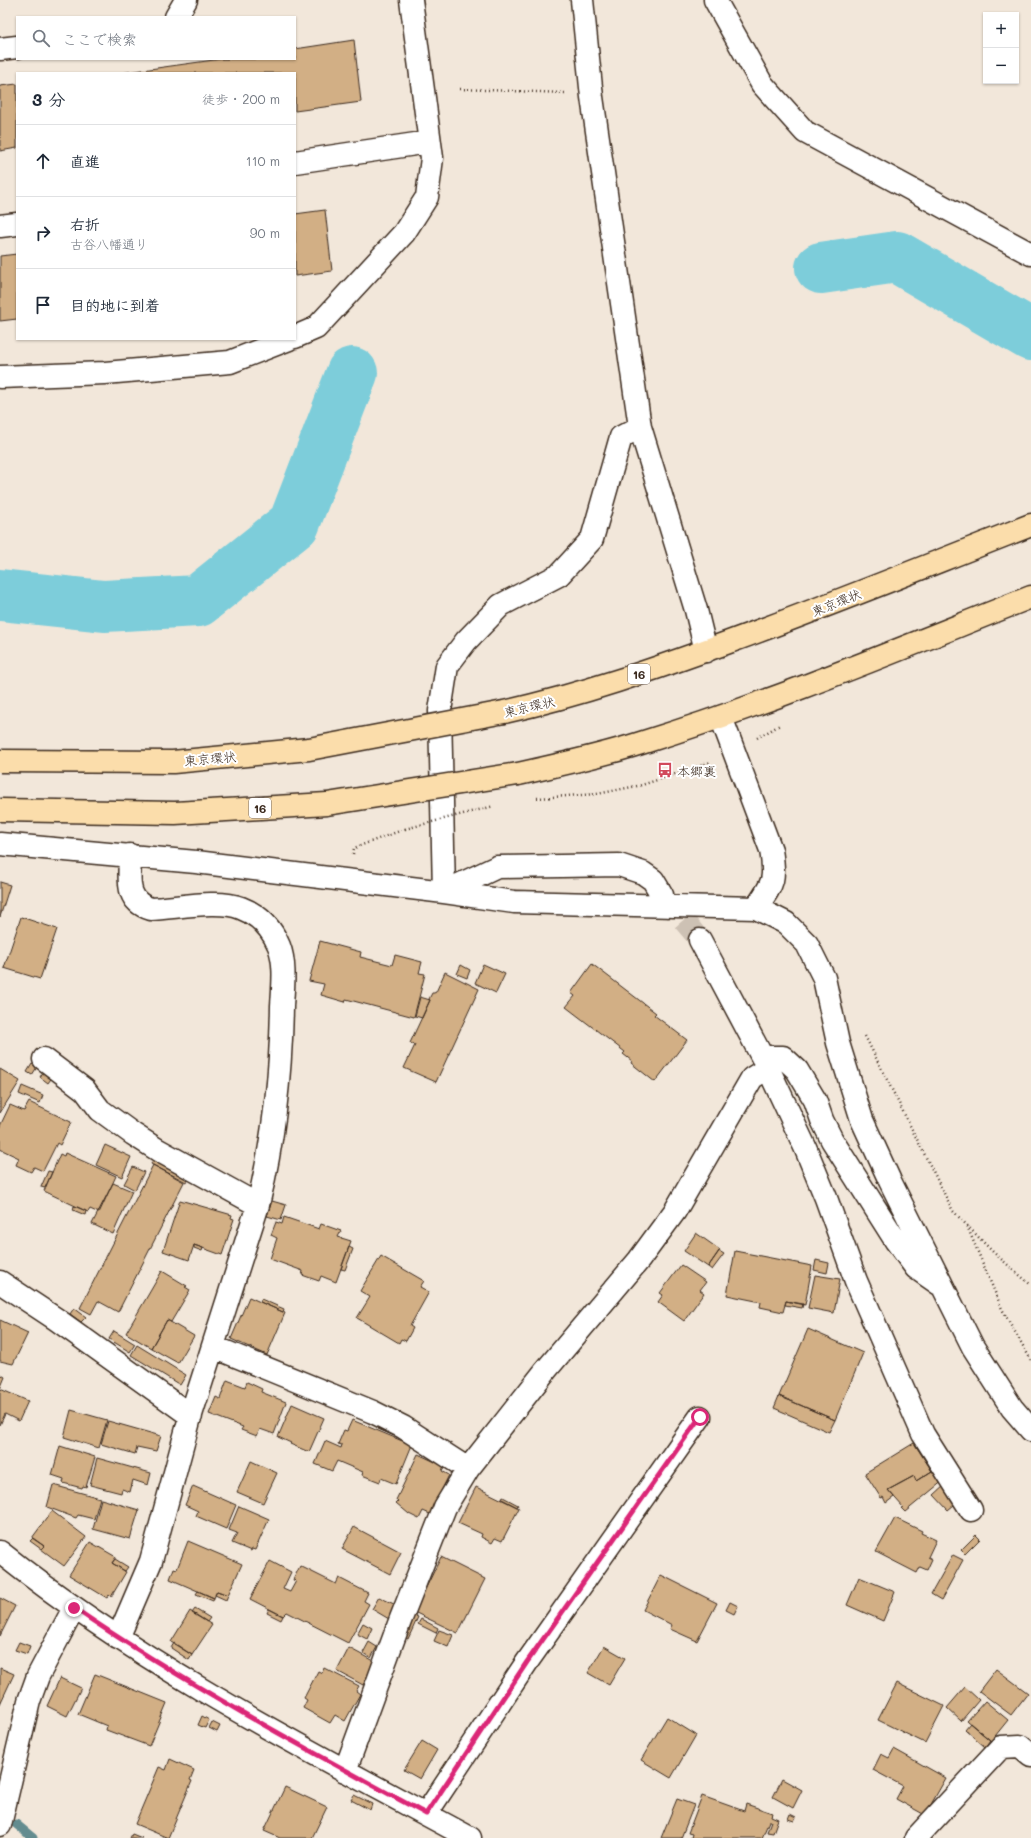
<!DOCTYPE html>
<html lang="ja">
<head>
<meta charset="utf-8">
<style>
	:root { --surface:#fff; --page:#f2f2f3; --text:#1f2937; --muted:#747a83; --line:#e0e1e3 }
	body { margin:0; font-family:Mali,"Klee One",sans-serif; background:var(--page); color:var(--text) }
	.controls { position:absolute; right:12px; top:12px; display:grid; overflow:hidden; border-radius:0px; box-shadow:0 1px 3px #0004 }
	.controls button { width:36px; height:36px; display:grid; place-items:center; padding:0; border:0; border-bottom:1px solid var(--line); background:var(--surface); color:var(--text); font:20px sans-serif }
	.stop { position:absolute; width:12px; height:12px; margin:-9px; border:3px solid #db2777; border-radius:50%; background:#fff }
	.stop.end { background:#db2777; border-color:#fff; box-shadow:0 1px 4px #0008 }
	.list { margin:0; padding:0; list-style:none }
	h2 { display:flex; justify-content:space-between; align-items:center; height:52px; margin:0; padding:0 16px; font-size:17px }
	h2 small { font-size:13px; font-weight:400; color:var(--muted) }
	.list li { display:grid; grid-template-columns:26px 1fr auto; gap:12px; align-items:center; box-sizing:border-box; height:72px; padding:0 16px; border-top:1px solid var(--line) }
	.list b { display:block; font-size:15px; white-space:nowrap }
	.list p { margin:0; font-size:13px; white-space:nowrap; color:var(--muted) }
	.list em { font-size:13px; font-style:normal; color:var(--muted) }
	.icon { flex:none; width:22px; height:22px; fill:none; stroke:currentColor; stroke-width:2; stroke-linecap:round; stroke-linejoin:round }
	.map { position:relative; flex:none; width:1031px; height:1838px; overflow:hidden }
	.search { position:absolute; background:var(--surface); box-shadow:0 1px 3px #0004; left:16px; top:16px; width:280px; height:44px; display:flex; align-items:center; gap:10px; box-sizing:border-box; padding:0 14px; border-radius:0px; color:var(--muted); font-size:15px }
	.panel { position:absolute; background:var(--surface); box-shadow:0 1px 3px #0004; left:16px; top:72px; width:280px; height:268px; border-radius:0px }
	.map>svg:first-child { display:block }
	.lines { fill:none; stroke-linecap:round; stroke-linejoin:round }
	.stream { stroke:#638c8f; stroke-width:9 }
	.river { stroke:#7dcdda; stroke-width:52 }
	.building { fill:#d2af85; stroke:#3b2a1e }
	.minor-tunnel { stroke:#cdc1b4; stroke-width:22; stroke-dasharray:22 11; stroke-linecap:butt }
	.minor-casing { stroke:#3b2a1e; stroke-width:25 }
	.highway-casing { stroke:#3b2a1e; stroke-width:25 }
	.path { stroke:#3b2a1e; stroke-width:2.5; stroke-dasharray:1 3; stroke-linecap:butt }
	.minor { stroke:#fff; stroke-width:22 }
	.highway { stroke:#fbddab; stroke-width:22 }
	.highway-bridge-casing { stroke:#3b2a1e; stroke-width:25; stroke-linecap:butt }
	.path-bridge { stroke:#3b2a1e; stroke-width:2.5; stroke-dasharray:1 3; stroke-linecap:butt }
	.highway-bridge { stroke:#fbddab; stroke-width:22 }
	.route { stroke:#db2777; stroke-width:5 }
	.labels { text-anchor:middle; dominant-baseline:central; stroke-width:4; stroke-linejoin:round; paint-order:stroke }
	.shield { fill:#fff; stroke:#766a62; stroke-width:1 }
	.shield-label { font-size:12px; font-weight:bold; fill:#3b2a1e }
	.street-label { font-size:13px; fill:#3b2a1e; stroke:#fff }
	.poi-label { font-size:13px; fill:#3b2a1e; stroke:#fff; text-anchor:start }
</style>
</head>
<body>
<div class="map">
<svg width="1031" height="1838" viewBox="0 0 1031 1838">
	<rect width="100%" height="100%" fill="#f2e7da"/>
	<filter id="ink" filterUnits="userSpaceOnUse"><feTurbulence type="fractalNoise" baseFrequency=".025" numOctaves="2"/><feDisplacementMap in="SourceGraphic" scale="8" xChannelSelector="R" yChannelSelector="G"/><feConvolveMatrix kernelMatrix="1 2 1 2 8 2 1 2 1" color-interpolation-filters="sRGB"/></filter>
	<g filter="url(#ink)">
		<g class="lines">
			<path class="stream" d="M 16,1824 L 33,1838"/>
			<path class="river" d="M 821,268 L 897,257 L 1031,335
				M 0,595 L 104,606 L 198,601 L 294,524 L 352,373"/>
		</g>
		<path class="building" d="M 354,40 L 361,102 L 295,111 L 295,73 L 121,73 L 221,59 L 295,59 L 295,49 Z
			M 17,84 L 17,148 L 0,151 L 0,86 Z
			M 325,210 L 332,271 L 295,276 L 295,214 Z
			M 17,254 L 17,319 L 0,321 L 0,256 Z
			M 0,882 L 10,885 L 0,917 Z
			M 21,917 L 57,929 L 40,979 L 4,968 Z
			M 320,941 L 361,952 L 360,957 L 392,965 L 395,955 L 422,962 L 419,973 L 425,974 L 414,1017 L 346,999 L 345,1002 L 321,995 L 324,984 L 309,981 Z
			M 483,964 L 505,974 L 496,993 L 475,983 Z
			M 592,964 L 656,1013 L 654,1015 L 687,1040 L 655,1082 L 631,1063 L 632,1061 L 623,1054 L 625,1052 L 566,1007 L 575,996 L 571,993 Z
			M 461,965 L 470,970 L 467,978 L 457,974 Z
			M 445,972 L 479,989 L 436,1082 L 404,1068 L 415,1045 L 410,1043 L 430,1000 L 429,999 L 432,993 L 434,993 L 436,992 Z
			M 420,997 L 430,1000 L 422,1018 L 415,1016 Z
			M 32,1064 L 37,1067 L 32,1075 L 27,1072 Z
			M 0,1069 L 20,1081 L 0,1113 Z
			M 45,1069 L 53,1076 L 48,1083 L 40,1077 Z
			M 22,1086 L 43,1095 L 40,1103 L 19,1094 Z
			M 29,1102 L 71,1122 L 60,1145 L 57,1143 L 43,1171 L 34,1167 L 31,1172 L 16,1165 L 19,1158 L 0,1149 L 0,1126 L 10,1105 L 24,1111 Z
			M 105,1145 L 131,1157 L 122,1177 L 96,1165 Z
			M 65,1153 L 116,1176 L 99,1213 L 90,1209 L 88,1212 L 44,1191 L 60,1154 L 64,1156 Z
			M 153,1160 L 188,1177 L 186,1182 L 151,1164 Z
			M 153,1165 L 184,1182 L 118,1312 L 98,1301 L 91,1314 L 80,1308 Z
			M 133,1167 L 144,1172 L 135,1190 L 124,1184 Z
			M 48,1171 L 52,1172 L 45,1188 L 41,1187 Z
			M 113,1183 L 132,1191 L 113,1234 L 92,1224 Z
			M 180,1200 L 232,1215 L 231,1218 L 234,1219 L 222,1255 L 194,1245 L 189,1260 L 163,1251 Z
			M 272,1201 L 286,1205 L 281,1220 L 267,1216 Z
			M 74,1206 L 86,1211 L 85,1215 L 73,1210 Z
			M 284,1217 L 319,1229 L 321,1224 L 341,1231 L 338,1237 L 351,1241 L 336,1282 L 321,1276 L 319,1281 L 302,1275 L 303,1271 L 270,1259 L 277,1238 L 271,1235 L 276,1222 L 282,1224 Z
			M 696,1233 L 720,1250 L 708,1267 L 684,1251 Z
			M 194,1245 L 203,1248 L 202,1251 L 194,1248 Z
			M 349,1247 L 353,1249 L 345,1270 L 341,1269 Z
			M 719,1251 L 724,1254 L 712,1270 L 708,1267 Z
			M 735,1251 L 812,1266 L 805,1305 L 786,1301 L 783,1312 L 760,1307 L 761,1302 L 727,1295 Z
			M 381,1256 L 424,1281 L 420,1287 L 429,1292 L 410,1326 L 413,1328 L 406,1341 L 401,1339 L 399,1343 L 357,1318 L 370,1297 L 360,1291 Z
			M 816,1260 L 829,1263 L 827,1273 L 814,1270 Z
			M 681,1265 L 706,1282 L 700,1290 L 704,1293 L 684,1321 L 658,1302 L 663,1295 L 660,1293 Z
			M 162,1271 L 187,1286 L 185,1287 L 190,1290 L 171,1322 L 167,1320 L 151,1348 L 126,1333 Z
			M 815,1275 L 840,1279 L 834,1313 L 808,1308 Z
			M 249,1297 L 285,1313 L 267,1355 L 231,1339 Z
			M 261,1299 L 284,1309 L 283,1312 L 260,1302 Z
			M 786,1301 L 803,1304 L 802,1308 L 785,1305 Z
			M 74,1308 L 86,1317 L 81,1322 L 70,1314 Z
			M 0,1320 L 28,1333 L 13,1364 L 0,1361 Z
			M 167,1320 L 194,1336 L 178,1363 L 151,1348 Z
			M 808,1329 L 863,1353 L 835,1420 L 779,1396 Z
			M 114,1331 L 135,1344 L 130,1352 L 109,1339 Z
			M 137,1345 L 186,1375 L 180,1385 L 131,1355 Z
			M 0,1374 L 5,1377 L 0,1389 L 28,1401 L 19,1421 L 5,1414 L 0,1425 Z
			M 227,1380 L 245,1387 L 247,1382 L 262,1389 L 261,1392 L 286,1402 L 274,1434 L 260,1429 L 257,1436 L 241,1430 L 243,1427 L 209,1414 L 216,1397 L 220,1399 Z
			M 779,1396 L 835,1420 L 829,1432 L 774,1408 Z
			M 292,1404 L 324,1418 L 309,1452 L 290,1444 L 291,1443 L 278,1437 Z
			M 71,1410 L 107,1420 L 99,1448 L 64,1437 Z
			M 352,1420 L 412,1445 L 396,1484 L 381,1478 L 380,1482 L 362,1475 L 363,1472 L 337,1461 L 332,1471 L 315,1464 L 325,1441 L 341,1448 L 342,1445 L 338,1444 L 344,1430 L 347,1431 Z
			M 108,1421 L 161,1436 L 156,1451 L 137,1447 L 135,1454 L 101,1444 Z
			M 380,1426 L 404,1440 L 378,1429 Z
			M 914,1443 L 932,1471 L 916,1481 L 914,1476 L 888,1490 L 894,1497 L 886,1503 L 883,1497 L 881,1498 L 865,1473 Z
			M 60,1446 L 95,1457 L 86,1487 L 83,1486 L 82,1488 L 63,1483 L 64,1479 L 52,1475 Z
			M 418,1454 L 444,1466 L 442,1471 L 449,1475 L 430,1514 L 423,1511 L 419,1519 L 409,1514 L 396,1503 L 398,1501 L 396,1500 Z
			M 97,1458 L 151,1473 L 148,1485 L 133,1480 L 130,1492 L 122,1489 L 121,1493 L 90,1485 Z
			M 251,1461 L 277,1473 L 263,1503 L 237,1492 Z
			M 933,1465 L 944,1480 L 905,1512 L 901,1508 L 903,1507 L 888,1490 L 914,1476 L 916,1481 L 932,1471 L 930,1468 Z
			M 53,1485 L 100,1498 L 94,1519 L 78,1515 L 76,1518 L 47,1507 Z
			M 945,1485 L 960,1500 L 948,1510 L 934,1495 Z
			M 193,1486 L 236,1505 L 226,1529 L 196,1516 L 198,1511 L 185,1505 Z
			M 476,1487 L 519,1508 L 502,1541 L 495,1538 L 492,1543 L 481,1537 L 482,1534 L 458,1523 Z
			M 503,1497 L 518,1505 L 517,1507 L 502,1499 Z
			M 101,1499 L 139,1510 L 130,1539 L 93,1529 Z
			M 239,1506 L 269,1519 L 255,1550 L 252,1549 L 251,1551 L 232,1543 L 237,1533 L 229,1530 Z
			M 52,1511 L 86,1537 L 64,1566 L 41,1549 L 44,1546 L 32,1538 Z
			M 895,1518 L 922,1531 L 921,1533 L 936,1540 L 928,1557 L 932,1559 L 927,1570 L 920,1567 L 917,1573 L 876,1552 Z
			M 354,1527 L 401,1552 L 390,1574 L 342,1549 Z
			M 976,1535 L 980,1539 L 965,1554 L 961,1550 Z
			M 33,1538 L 44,1546 L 41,1549 L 30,1541 Z
			M 188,1541 L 242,1564 L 228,1595 L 217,1591 L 214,1598 L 170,1579 L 174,1568 L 177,1569 Z
			M 90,1542 L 116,1557 L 112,1563 L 126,1572 L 111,1597 L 109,1595 L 107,1598 L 69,1575 Z
			M 953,1555 L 963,1560 L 941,1600 L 931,1594 Z
			M 441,1557 L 485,1579 L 458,1633 L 414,1612 Z
			M 115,1559 L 128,1567 L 125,1571 L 112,1563 Z
			M 270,1561 L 291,1572 L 283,1589 L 290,1592 L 296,1581 L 293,1580 L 300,1566 L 336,1584 L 339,1578 L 368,1593 L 364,1601 L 369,1604 L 348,1643 L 287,1612 L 283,1616 L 250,1599 Z
			M 661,1575 L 717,1603 L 697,1641 L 670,1629 L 672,1625 L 643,1610 Z
			M 859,1577 L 895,1592 L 883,1621 L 847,1605 Z
			M 198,1591 L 214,1598 L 213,1601 L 196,1594 Z
			M 217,1591 L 228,1595 L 226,1600 L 215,1595 Z
			M 379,1597 L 396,1605 L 389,1619 L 372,1609 Z
			M 0,1598 L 15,1606 L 0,1636 Z
			M 730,1602 L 738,1606 L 734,1614 L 726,1610 Z
			M 195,1609 L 210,1618 L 207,1622 L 192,1613 Z
			M 269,1609 L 283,1616 L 281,1620 L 267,1613 Z
			M 190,1611 L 212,1625 L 192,1655 L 171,1642 Z
			M 413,1615 L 418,1617 L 408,1639 L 403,1637 Z
			M 421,1619 L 438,1628 L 436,1633 L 418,1624 Z
			M 363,1623 L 372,1628 L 367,1639 L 357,1634 Z
			M 439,1630 L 453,1635 L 448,1647 L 434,1641 Z
			M 19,1642 L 30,1646 L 27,1654 L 15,1650 Z
			M 369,1642 L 377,1647 L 371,1658 L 363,1653 Z
			M 174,1643 L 192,1655 L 189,1660 L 171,1648 Z
			M 604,1646 L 625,1658 L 609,1685 L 588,1673 Z
			M 349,1648 L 375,1662 L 363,1685 L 337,1671 Z
			M 0,1668 L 14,1674 L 0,1704 Z
			M 324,1668 L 359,1686 L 356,1691 L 360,1694 L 345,1721 L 335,1715 L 330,1723 L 303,1708 L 307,1700 L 304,1698 L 318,1671 L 322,1673 Z
			M 996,1669 L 1028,1693 L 1011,1715 L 979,1691 Z
			M 95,1674 L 167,1703 L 149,1746 L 106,1730 L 107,1726 L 78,1714 Z
			M 60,1678 L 81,1688 L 67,1716 L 47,1706 Z
			M 897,1683 L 944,1706 L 925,1743 L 878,1720 Z
			M 965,1687 L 979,1700 L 961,1721 L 947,1708 Z
			M 985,1701 L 1008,1720 L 991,1741 L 967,1721 Z
			M 202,1716 L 209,1720 L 205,1728 L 198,1725 Z
			M 667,1717 L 696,1735 L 671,1778 L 641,1760 Z
			M 212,1722 L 220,1726 L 217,1732 L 209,1728 Z
			M 970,1723 L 990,1740 L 985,1747 L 965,1729 Z
			M 422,1741 L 437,1750 L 420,1779 L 404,1770 Z
			M 894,1749 L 946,1778 L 925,1815 L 896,1799 L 903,1786 L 873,1770 L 881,1754 L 889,1758 Z
			M 170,1759 L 194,1770 L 190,1780 L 192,1781 L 168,1838 L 135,1824 L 159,1767 L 166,1770 Z
			M 782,1779 L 802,1790 L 793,1808 L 773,1797 Z
			M 285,1787 L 327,1807 L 312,1838 L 280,1838 L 264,1831 Z
			M 354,1795 L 372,1804 L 370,1810 L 351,1800 Z
			M 702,1796 L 744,1811 L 746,1804 L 772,1813 L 771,1816 L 778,1819 L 773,1833 L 767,1832 L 771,1821 L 769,1821 L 762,1838 L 691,1838 L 692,1834 L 688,1833 Z
			M 677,1799 L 694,1805 L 681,1838 L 661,1838 Z
			M 790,1814 L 796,1817 L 794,1821 L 788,1819 Z
			M 132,1834 L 142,1838 L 130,1838 Z"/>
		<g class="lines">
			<path class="minor-tunnel" d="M 662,895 L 700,940"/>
			<defs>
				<path id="minor" d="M 582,0 L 592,97 L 640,427 L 696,610 L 706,651
					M 715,0 L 762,84 L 805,132 L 1031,254
					M 176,17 L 186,0
					M 0,49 L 17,47
					M 295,162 L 429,142
					M 0,226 L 17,224
					M 295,337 L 316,328 L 404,233 L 427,197 L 432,158 L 411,0
					M 0,377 L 105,373 L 230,362 L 289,339
					M 721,717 L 771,850 C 776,881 773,883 756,908
					M 0,844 L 196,862 L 444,892 L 514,902 L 756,908 L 786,923 L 807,944 L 824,978 L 838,1043 L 862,1120 L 890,1181 L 973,1347 L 1012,1408 L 1031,1430
					M 444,892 L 440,711 L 447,666 L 466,641 L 501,605 L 559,575 L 592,539 L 621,437 L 640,427
					M 444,892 L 497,867 L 619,865 L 643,873 L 653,880 L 662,895
					M 762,1057 L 783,1057 L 797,1070 L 815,1100 L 822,1120 L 832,1140 L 896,1241 L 916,1268 L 939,1284
					M 44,1059 L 85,1090 L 100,1110 L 133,1134 L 158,1150 L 258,1205
					M 768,1068 L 805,1147 L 826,1198 L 856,1281 L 923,1434 L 971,1510
					M 0,1282 L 56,1319 L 191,1416
					M 214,1347 L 373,1412 L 403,1427 L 468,1469
					M 0,1552 C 144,1667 309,1751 470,1838
					M 118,1638 L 151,1561 L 189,1421 L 258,1205 C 274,1139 281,1074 282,1006 C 283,987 286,964 279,946 C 272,929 259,915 241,908 C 219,899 176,908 151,909 C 124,901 130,878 130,855
					M 345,1771 L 400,1621 L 445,1507 L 468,1469 L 546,1370 L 639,1260 L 675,1211 L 752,1078 L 768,1068 L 700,940
					M 426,1814 L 527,1662 L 700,1417
					M 0,1825 L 29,1701 L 38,1676 L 74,1608
					M 916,1838 L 1001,1747 L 1020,1746 L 1031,1755"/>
				<path id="highway" d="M 504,712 C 581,695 655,669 729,642 C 831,605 931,564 1031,525
					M 518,774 C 559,765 601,756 641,743 C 774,702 902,648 1031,597"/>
			</defs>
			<use href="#minor" class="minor-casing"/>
			<use href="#highway" class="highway-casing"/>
			<path class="path" d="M 460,89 L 565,93
				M 757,738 L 780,725
				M 537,798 L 597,794 L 642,785 L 711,762
				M 353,854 L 354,848 L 405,829
				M 865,1036 L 953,1211 L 993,1252 L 1031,1285
				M 967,1226 L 1002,1309 L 1031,1360"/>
			<use href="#minor" class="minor"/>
			<use href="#highway" class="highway"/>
			<defs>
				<path id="highway-bridge" d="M 0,761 L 173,762 L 309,749 L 504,712
					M 0,810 L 175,813 L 327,804 L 518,774"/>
			</defs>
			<use href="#highway-bridge" class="highway-bridge-casing"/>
			<path class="path-bridge" d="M 405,829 L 494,806"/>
			<use href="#highway-bridge" class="highway-bridge"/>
		</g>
	</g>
	<g class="lines" filter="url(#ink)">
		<path class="route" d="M 74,1608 C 187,1685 306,1749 426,1814 L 527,1662 L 700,1417"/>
	</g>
	<defs>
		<symbol id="bus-bare" viewBox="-9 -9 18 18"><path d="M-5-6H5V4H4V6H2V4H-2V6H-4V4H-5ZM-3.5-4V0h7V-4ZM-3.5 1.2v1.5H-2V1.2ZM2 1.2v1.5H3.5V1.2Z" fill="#d1495b" stroke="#fff" stroke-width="2.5" paint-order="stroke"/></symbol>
	</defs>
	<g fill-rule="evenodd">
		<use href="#bus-bare" x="654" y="759" width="22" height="22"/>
	</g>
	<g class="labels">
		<g class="shield">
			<rect x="628" y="664" width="22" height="20" rx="3"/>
			<rect x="249" y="798" width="22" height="20" rx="3"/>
		</g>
		<g class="shield-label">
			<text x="639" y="674">16</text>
			<text x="260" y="808">16</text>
		</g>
		<g class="street-label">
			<text transform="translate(836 602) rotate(-22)">東京環状</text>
			<text transform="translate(529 706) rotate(-13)">東京環状</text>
			<text transform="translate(210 758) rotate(-5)">東京環状</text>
		</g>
		<g class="poi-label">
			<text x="677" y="770">本郷裏</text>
		</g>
	</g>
</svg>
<div class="controls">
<button>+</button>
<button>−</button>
</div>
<div class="stop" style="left:700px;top:1417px"></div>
<div class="stop end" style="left:74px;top:1608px"></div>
<div class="search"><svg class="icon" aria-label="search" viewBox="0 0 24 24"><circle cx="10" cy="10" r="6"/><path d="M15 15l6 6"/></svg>ここで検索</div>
<section class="panel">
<h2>3 分<small>徒歩 · 200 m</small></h2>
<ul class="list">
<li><svg class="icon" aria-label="ahead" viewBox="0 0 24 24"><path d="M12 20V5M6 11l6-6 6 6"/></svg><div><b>直進</b></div><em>110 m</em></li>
<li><svg class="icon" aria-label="right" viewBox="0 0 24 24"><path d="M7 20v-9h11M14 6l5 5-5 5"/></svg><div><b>右折</b><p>古谷八幡通り</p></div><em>90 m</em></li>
<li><svg class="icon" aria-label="arrive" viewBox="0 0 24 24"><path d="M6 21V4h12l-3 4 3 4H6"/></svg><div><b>目的地に到着</b></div></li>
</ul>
</section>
</div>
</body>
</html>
